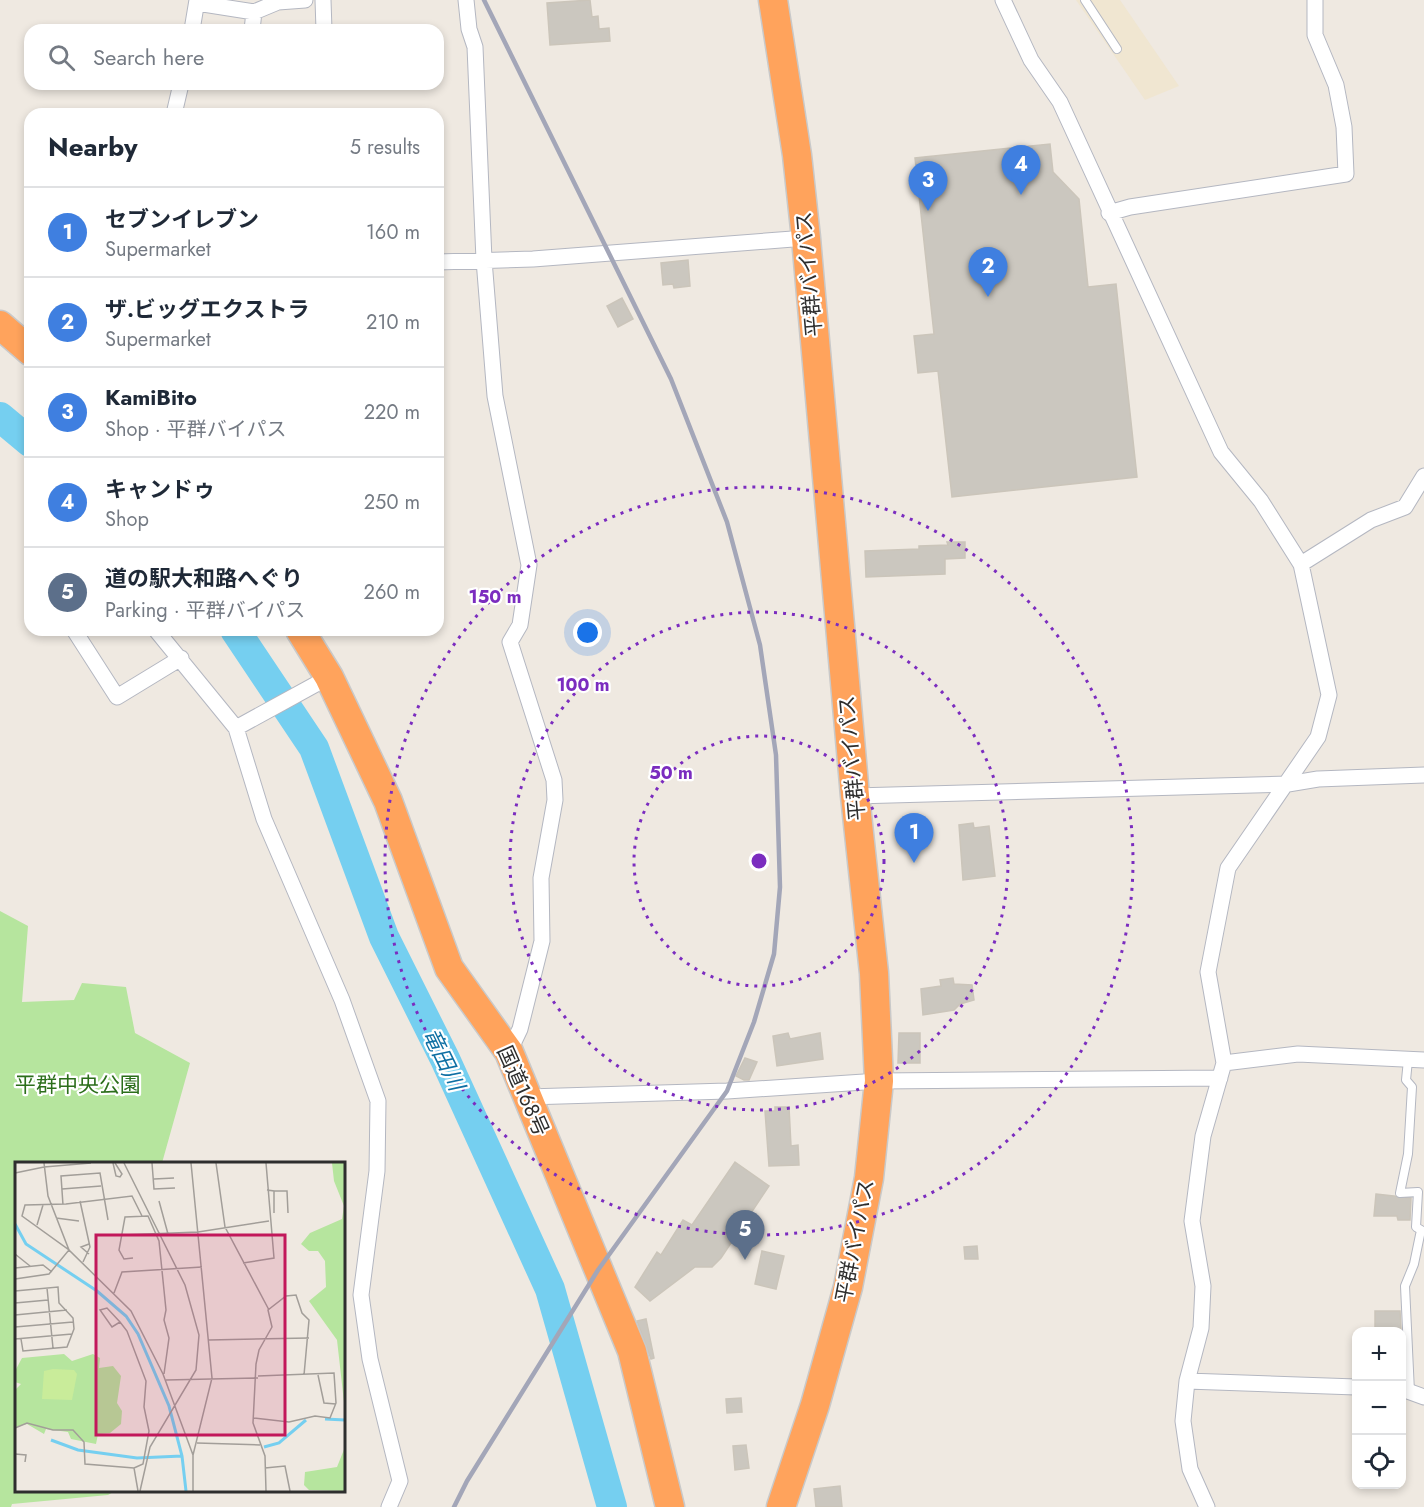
<!DOCTYPE html>
<html lang="en">
<head>
<meta charset="utf-8">
<style>
	:root { --surface:#fff; --page:#f2f2f3; --text:#1f2937; --muted:#747a83; --line:#e0e1e3; --accent:#b45309 }
	body { margin:0; font-family:Jost,"Noto Sans JP",sans-serif; background:var(--page); color:var(--text) }
	.controls { position:absolute; right:18px; bottom:18px; display:grid; overflow:hidden; border-radius:12px; box-shadow:0 3px 9px #0003 }
	.controls button { width:54px; height:54px; display:grid; place-items:center; padding:0; border:0; border-bottom:2px solid var(--line); background:var(--surface); color:var(--text); font:30px sans-serif }
	.you { position:absolute; left:588px; top:633px; width:21px; height:21px; margin:-15px; border:4px solid #fff; border-radius:50%; background:#1a73e8; box-shadow:0 0 0 9px #1a73e833 }
	.badge { display:grid; place-items:center; width:39px; height:39px; border-radius:50%; background:var(--accent); color:#fff; font-size:20px; font-weight:700 }
	.pin { position:absolute; translate:-50% -50px; filter:drop-shadow(0 2px 3px #0008) }
	.pin::after { content:''; position:absolute; top:32px; width:21px; height:18px; background:inherit; clip-path:polygon(0 0,100% 0,50% 100%) }
	.list { margin:0; padding:0; list-style:none }
	h2 { display:flex; justify-content:space-between; align-items:center; height:78px; margin:0; padding:0 24px; font-size:26px }
	h2 small { font-size:20px; font-weight:400; color:var(--muted) }
	.list li { display:grid; grid-template-columns:39px 1fr auto; gap:18px; align-items:center; box-sizing:border-box; height:90px; padding:0 24px; border-top:2px solid var(--line) }
	.list b { display:block; font-size:22px; white-space:nowrap }
	.list p { margin:0; font-size:20px; white-space:nowrap; color:var(--muted) }
	.list em { font-size:20px; font-style:normal; color:var(--muted) }
	.icon { flex:none; width:33px; height:33px; fill:none; stroke:currentColor; stroke-width:2; stroke-linecap:round; stroke-linejoin:round }
	.map { position:relative; flex:none; width:1424px; height:1507px; overflow:hidden }
	.search { position:absolute; background:var(--surface); box-shadow:0 3px 9px #0003; left:24px; top:24px; width:420px; height:66px; display:flex; align-items:center; gap:15px; box-sizing:border-box; padding:0 21px; border-radius:18px; color:var(--muted); font-size:22px }
	.panel { position:absolute; background:var(--surface); box-shadow:0 3px 9px #0003; left:24px; top:108px; width:420px; height:528px; border-radius:18px }
	.map>svg:first-child { display:block }
	.education { fill:#f0e6d1 }
	.green { fill:#b6e59e }
	.lines { fill:none; stroke-linecap:round; stroke-linejoin:round }
	.river { stroke:#75cff0; stroke-width:30 }
	.building { fill:#cbc7bf; stroke:#cbc5ba; stroke-width:1.5 }
	.lane-casing { stroke:#b4b7c1; stroke-width:10 }
	.street-casing { stroke:#b4b7c1; stroke-width:17 }
	.highway-casing { stroke:#c9c9c9; stroke-width:31 }
	.lane { stroke:#fff; stroke-width:8 }
	.street { stroke:#fff; stroke-width:15 }
	.highway { stroke:#ffa35c; stroke-width:28 }
	.rail { stroke:#a3a6b8; stroke-width:4.5 }
	.ring { fill:none; stroke:#7b2cbf; stroke-width:3; stroke-dasharray:3 6 }
	.labels { text-anchor:middle; dominant-baseline:central; stroke-width:4.5; stroke-linejoin:round; paint-order:stroke }
	.street-label { font-size:21px; fill:#2e2e2e; stroke:#fff }
	.park-label { font-size:21px; fill:#2c6e1b; stroke:#fff }
	.water-label { font-size:22px; font-style:italic; fill:#0d6fa3; stroke:#fff }
	.inset-river { fill:none; stroke:#75cff0; stroke-width:3 }
	.inset-road { fill:none; stroke:#a29e99; stroke-width:1.5 }
	.view { fill:#c2185b; fill-opacity:0.15; stroke:#c2185b; stroke-width:3 }
	.inset-edge { fill:none; stroke:#2e2e2e; stroke-width:3 }
	.centre { fill:#7b2cbf; stroke:#fff; stroke-width:3 }
	.ring-label { font-size:18px; text-anchor:middle; font-weight:bold; fill:#7b2cbf; stroke:#fff; stroke-width:4.5; stroke-linejoin:round; paint-order:stroke }
</style>
</head>
<body>
<div class="map">
<svg width="1424" height="1507" viewBox="0 0 1424 1507">
	<rect width="100%" height="100%" fill="#efe9e1"/>
	<path class="education" d="M 1076,0 L 1120,0 L 1179,86 L 1145,100 Z"/>
	<path class="green" d="M 0,911 L 28,926 L 22,1002 L 74,1000 L 82,983 L 126,987 L 135,1033 L 190,1063 L 162,1163 L 16,1164 L 16,1490 L 115,1491 L 108,1495 L 12,1504 L 11,1507 L 0,1507 Z"/>
	<g class="lines">
		<path class="river" d="M 0,417 L 30,442
			M 235,630 L 314,748 L 384,937 L 445,1059 L 550,1289 L 612,1507"/>
	</g>
	<path class="building" d="M 590,0 L 592,17 L 598,16 L 599,29 L 609,28 L 610,41 L 550,45 L 547,3 Z
		M 1050,144 L 1053,172 L 1079,199 L 1088,287 L 1116,284 L 1137,477 L 952,497 L 938,371 L 918,373 L 914,336 L 934,334 L 915,158 Z
		M 688,260 L 690,286 L 674,288 L 673,284 L 663,285 L 661,263 Z
		M 622,298 L 633,319 L 618,327 L 607,306 Z
		M 947,542 L 965,542 L 965,558 L 945,559 L 945,574 L 866,577 L 865,551 L 919,549 L 919,546 L 948,545 Z
		M 973,823 L 974,828 L 989,826 L 995,876 L 963,880 L 959,825 Z
		M 953,978 L 954,984 L 972,985 L 974,1000 L 960,1004 L 954,1010 L 923,1015 L 921,989 L 941,986 L 940,980 Z
		M 788,1033 L 790,1039 L 820,1033 L 823,1059 L 777,1066 L 773,1036 Z
		M 899,1033 L 920,1033 L 920,1063 L 898,1063 Z
		M 745,1058 L 757,1062 L 749,1080 L 744,1080 L 736,1076 Z
		M 775,1107 L 789,1107 L 791,1146 L 798,1145 L 799,1165 L 769,1166 L 765,1111 L 775,1111 Z
		M 735,1162 L 769,1186 L 721,1258 L 712,1267 L 695,1267 L 650,1301 L 635,1287 L 657,1252 L 661,1255 L 683,1220 L 692,1225 Z
		M 1376,1194 L 1411,1198 L 1410,1220 L 1398,1220 L 1397,1216 L 1374,1216 Z
		M 977,1246 L 978,1259 L 965,1259 L 964,1247 Z
		M 762,1251 L 784,1256 L 776,1289 L 755,1284 Z
		M 1375,1311 L 1400,1311 L 1401,1330 L 1375,1331 Z
		M 646,1319 L 654,1358 L 651,1359 L 637,1321 Z
		M 741,1398 L 742,1412 L 727,1413 L 726,1399 Z
		M 746,1445 L 749,1468 L 735,1470 L 733,1446 Z
		M 840,1486 L 842,1507 L 816,1507 L 814,1489 Z"/>
	<g class="lines">
		<defs>
			<path id="lane" d="M 1085,0 L 1117,49
				M 1408,1060 L 1406,1080 L 1412,1087 L 1408,1154 L 1400,1193 L 1418,1192 L 1416,1227 L 1421,1230 L 1414,1264 L 1405,1286 L 1410,1392"/>
			<path id="street" d="M 323,0 L 324,30
				M 466,0 L 469,29 L 475,47 L 484,260 L 495,396 L 529,565 L 520,625 L 510,642 L 554,780 L 555,800 L 541,878 L 542,941 L 520,1029 L 509,1052
				M 1003,0 L 1031,60 L 1060,102 L 1221,452 L 1261,501 L 1302,566
				M 197,3 L 254,12 L 278,2 L 305,0
				M 192,30 L 197,0
				M 252,30 L 254,12
				M 174,114 L 181,84
				M 1109,213 L 1130,207 L 1346,174 L 1344,127 L 1336,85 L 1315,35 L 1315,0
				M 438,262 L 533,259 L 806,238
				M 74,630 L 117,697 L 181,658
				M 156,630 L 236,728 L 264,819 L 342,1000 L 378,1101 L 377,1171 L 361,1295 L 370,1359 L 400,1481 L 389,1507
				M 236,728 L 329,677
				M 855,796 L 1288,784 L 1318,779 L 1424,775
				M 1224,1063 L 1298,1054 L 1424,1060
				M 528,1097 L 727,1091 L 879,1081 L 1220,1078
				M 1187,1381 L 1356,1387
				M 1402,1389 L 1424,1397
				M 1207,1507 L 1190,1469 L 1183,1421 L 1187,1381 L 1201,1328 L 1203,1286 L 1192,1221 L 1203,1136 L 1224,1063 L 1208,972 L 1228,868 L 1318,737 L 1329,695 L 1301,564 L 1371,520 L 1405,507 L 1424,476"/>
			<path id="highway" d="M 773,0 L 797,155 L 806,238 L 855,796 L 874,973 L 879,1081 L 869,1178 L 848,1287 L 815,1405 L 781,1507
				M 0,325 L 30,351
				M 300,630 L 329,677 L 388,801 L 449,968 L 509,1052 L 632,1351 L 670,1507"/>
		</defs>
		<use href="#lane" class="lane-casing"/>
		<use href="#street" class="street-casing"/>
		<use href="#highway" class="highway-casing"/>
		<use href="#lane" class="lane"/>
		<use href="#street" class="street"/>
		<use href="#highway" class="highway"/>
		<path class="rail" d="M 454,1507 L 467,1481 L 598,1270 L 727,1091 L 754,1022 L 774,954 L 780,887 L 776,755 L 760,645 L 727,522 L 671,379 L 484,0"/>
	</g>
	<g class="ring">
		<circle cx="759" cy="861" r="125"/>
		<circle cx="759" cy="861" r="249"/>
		<circle cx="759" cy="861" r="374"/>
	</g>
	<g class="labels">
		<g class="street-label">
			<text transform="translate(809 274) rotate(-95)">平群バイパス</text>
			<text transform="translate(852 758) rotate(-95)">平群バイパス</text>
			<text transform="translate(523 1091) rotate(66)">国道168号</text>
			<text transform="translate(855 1241) rotate(-79)">平群バイパス</text>
		</g>
		<g class="park-label">
			<text x="78" y="1085">平群中央公園</text>
		</g>
		<g class="water-label">
			<text transform="translate(444 1059) rotate(64)">竜田川</text>
		</g>
	</g>
	<g transform="translate(15 1162)">
		<rect width="330" height="330" fill="#efe9e1"/>
		<path d="M 317,1 L 330,1 L 330,249 L 322,178 L 294,139 L 311,125 L 310,99 L 303,89 L 294,89 L 286,82 L 295,71 L 327,57 L 329,44 L 319,19 ZM 49,192 L 57,199 L 78,192 L 85,196 L 84,206 L 98,204 L 106,214 L 102,241 L 107,249 L 106,262 L 95,271 L 83,272 L 81,282 L 56,277 L 53,270 L 31,267 L 29,272 L 12,262 L 0,265 L 0,228 L 6,222 L 0,220 L 0,209 L 7,196 ZM 330,285 L 330,329 L 294,328 L 289,323 L 290,310 L 322,305 Z" fill="#b6e59e"/>
		<path d="M 38,207 L 59,208 L 62,212 L 57,238 L 27,237 L 29,209 Z" fill="#c9ec9a"/>
		<path class="inset-river" d="M 0,62 L 11,82 L 82,129 L 111,154 L 123,172 L 154,244 L 167,294 L 171,329M 310,257 L 330,258M 36,278 L 63,288 L 122,296 L 167,294M 249,285 L 264,281 L 291,258"/>
		<path class="inset-road" d="M 29,1 L 33,34 L 54,88 L 116,149 L 148,212 L 178,293M 98,1 L 101,14 L 105,15 L 107,12 L 100,1M 109,1 L 170,123 L 184,173 L 181,208 L 135,285 L 125,329M 137,1 L 139,27 L 160,26M 176,1 L 197,216 L 178,293 L 178,329M 201,1 L 210,65 L 254,148M 29,5 L 76,1M 0,11 L 29,5M 139,17 L 159,16M 47,27 L 86,24M 252,28 L 259,29 L 259,51M 259,29 L 272,29 L 273,51M 65,39 L 75,85 L 68,100M 144,39 L 153,72M 48,43 L 46,14 L 85,11 L 93,58M 41,56 L 64,59M 22,63 L 28,43M 107,73 L 183,70 L 254,59M 0,92 L 15,104M 74,92 L 66,85 L 74,82M 118,96 L 109,97 L 104,88 L 110,55 L 133,54 L 144,79 L 151,148 L 149,158 L 154,176 L 149,212M 228,101 L 259,96 L 251,1M 0,106 L 28,103 L 37,110M 0,117 L 34,112 L 54,88 L 7,54 L 10,43 L 51,42 L 117,34 L 127,54M 32,126 L 38,186M 0,129 L 43,125 L 44,141 L 58,156 L 59,167 L 52,185 L 8,189 L 6,177M 99,131 L 107,110 L 187,105M 0,141 L 33,138M 0,153 L 52,148M 105,160 L 97,165 L 85,148 L 92,146 L 105,160 L 112,169 L 131,219 L 129,245 L 134,269 L 128,302 L 119,306 L 123,329M 0,165 L 58,160M 0,177 L 57,172M 194,178 L 294,176M 303,213 L 309,241 L 321,242M 151,218 L 243,216M 238,256 L 274,260 L 300,254 L 315,256 L 321,241 L 319,211 L 243,214M 0,266 L 12,261 L 38,268 L 58,268 L 69,280 L 70,302 L 119,306M 182,281 L 245,283M 0,292 L 11,293 L 10,300M 250,306 L 270,304 L 275,329M 251,329 L 250,294 L 238,261 L 241,202 L 244,188 L 257,165 L 253,148 L 271,134 L 281,133 L 287,151 L 294,158 L 289,213"/>
		<path class="view" d="M 81,73 L 270,73 L 270,273 L 81,273 Z"/>
		<rect width="330" height="330" class="inset-edge"/>
	</g>
	<circle cx="759" cy="861" r="9" class="centre"/>
	<g class="ring-label">
		<text x="495" y="603">150 m</text>
		<text x="583" y="691">100 m</text>
		<text x="671" y="779">50 m</text>
	</g>
</svg>
<div class="controls">
<button>+</button>
<button>−</button>
<button><svg class="icon" aria-label="locate" viewBox="0 0 24 24"><circle cx="12" cy="12" r="6"/><path d="M12 2v4M12 18v4M2 12h4M18 12h4"/></svg></button>
</div>
<div class="you"></div>
<div class="pin badge" style="left:914px;top:863px;background:#3f7fe0">1</div>
<div class="pin badge" style="left:988px;top:297px;background:#3f7fe0">2</div>
<div class="pin badge" style="left:928px;top:211px;background:#3f7fe0">3</div>
<div class="pin badge" style="left:1021px;top:195px;background:#3f7fe0">4</div>
<div class="pin badge" style="left:745px;top:1260px;background:#5c6f8a">5</div>
<div class="search"><svg class="icon" aria-label="search" viewBox="0 0 24 24"><circle cx="10" cy="10" r="6"/><path d="M15 15l6 6"/></svg>Search here</div>
<section class="panel">
<h2>Nearby<small>5 results</small></h2>
<ul class="list">
<li><span class="badge" style="background:#3f7fe0">1</span><div><b>セブンイレブン</b><p>Supermarket</p></div><em>160 m</em></li>
<li><span class="badge" style="background:#3f7fe0">2</span><div><b>ザ.ビッグエクストラ</b><p>Supermarket</p></div><em>210 m</em></li>
<li><span class="badge" style="background:#3f7fe0">3</span><div><b>KamiBito</b><p>Shop · 平群バイパス</p></div><em>220 m</em></li>
<li><span class="badge" style="background:#3f7fe0">4</span><div><b>キャンドゥ</b><p>Shop</p></div><em>250 m</em></li>
<li><span class="badge" style="background:#5c6f8a">5</span><div><b>道の駅大和路へぐり</b><p>Parking · 平群バイパス</p></div><em>260 m</em></li>
</ul>
</section>
</div>
</body>
</html>
